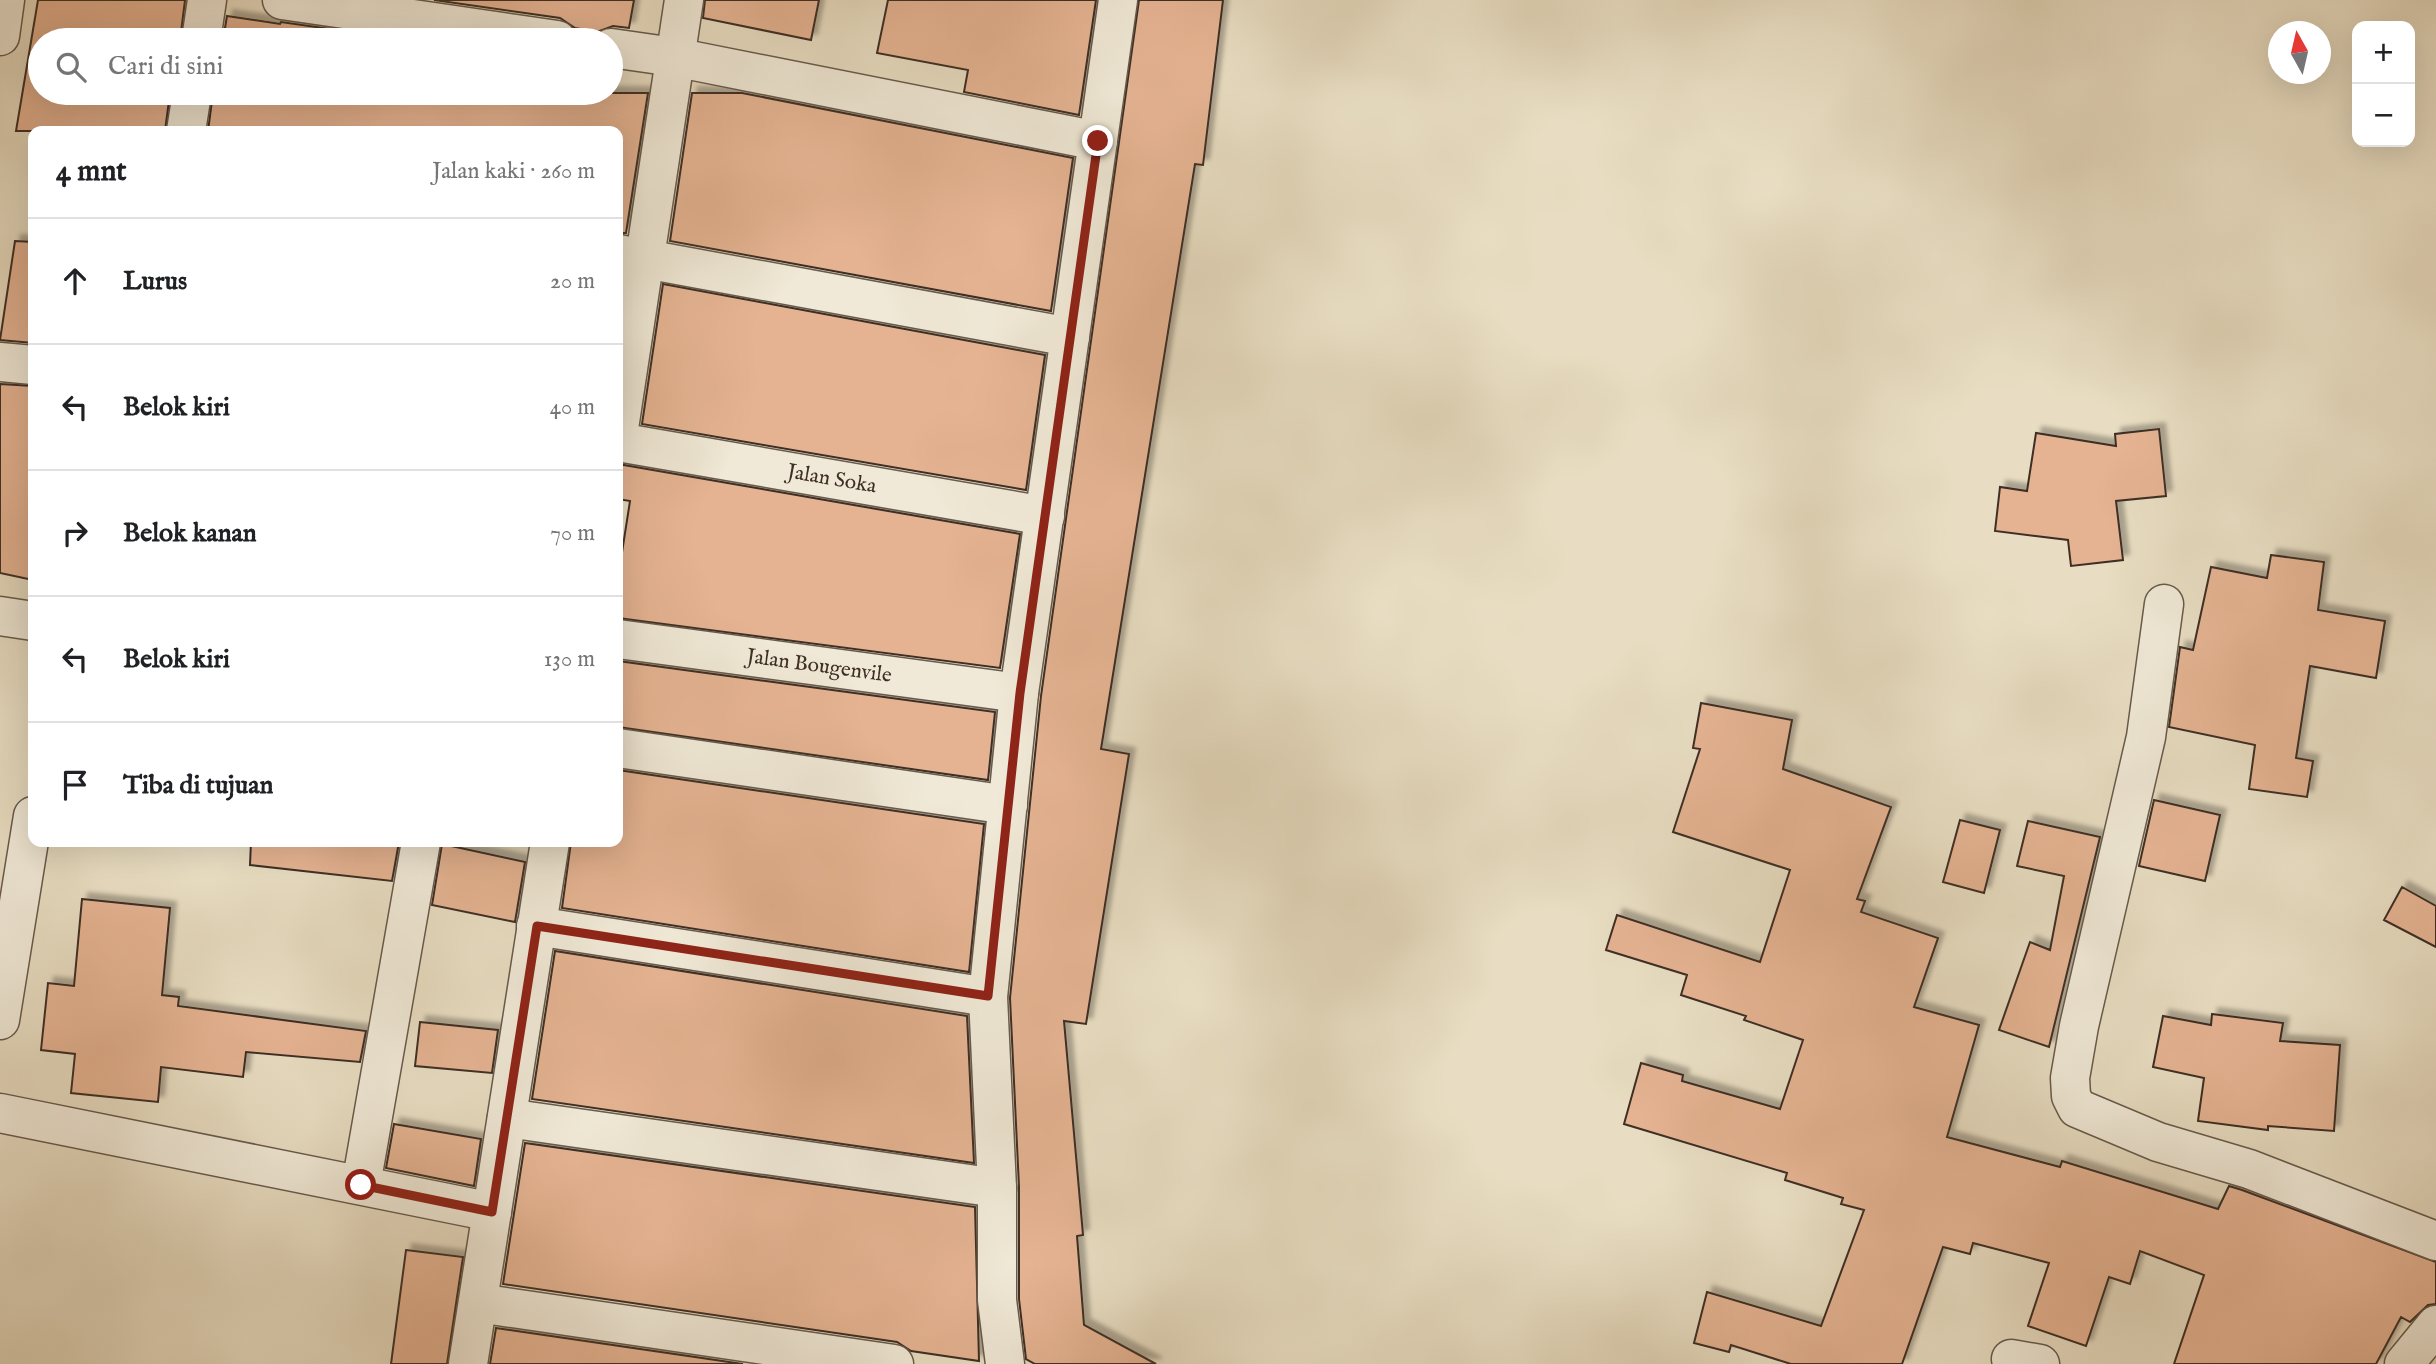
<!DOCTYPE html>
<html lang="id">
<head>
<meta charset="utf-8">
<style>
	:root { --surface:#fff; --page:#f6f6f6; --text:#202124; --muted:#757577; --line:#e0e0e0 }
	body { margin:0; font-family:"IM FELL English",serif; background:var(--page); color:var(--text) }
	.controls { position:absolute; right:21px; top:21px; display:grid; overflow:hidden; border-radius:14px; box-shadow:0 7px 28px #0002 }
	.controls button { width:63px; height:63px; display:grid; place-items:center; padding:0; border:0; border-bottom:2px solid var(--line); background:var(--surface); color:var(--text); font:35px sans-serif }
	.compass { position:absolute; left:2268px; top:21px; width:63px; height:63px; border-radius:50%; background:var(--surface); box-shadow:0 7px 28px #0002; rotate:352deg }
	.stop { position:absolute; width:21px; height:21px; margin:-16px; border:5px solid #8f2418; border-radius:50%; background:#fff }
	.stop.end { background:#8f2418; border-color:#fff; box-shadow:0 2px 7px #0008 }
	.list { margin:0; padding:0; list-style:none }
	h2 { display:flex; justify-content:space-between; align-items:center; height:91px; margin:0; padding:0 28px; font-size:30px }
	h2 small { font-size:23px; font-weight:400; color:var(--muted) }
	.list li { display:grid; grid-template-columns:46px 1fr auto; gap:21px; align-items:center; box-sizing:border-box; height:126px; padding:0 28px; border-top:2px solid var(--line) }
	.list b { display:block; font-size:26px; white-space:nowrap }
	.list em { font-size:23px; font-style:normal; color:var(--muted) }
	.icon { flex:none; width:38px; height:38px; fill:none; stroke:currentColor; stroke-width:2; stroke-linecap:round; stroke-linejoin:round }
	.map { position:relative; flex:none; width:2436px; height:1364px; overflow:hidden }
	.search { position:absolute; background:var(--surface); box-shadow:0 7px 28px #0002; left:28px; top:28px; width:595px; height:77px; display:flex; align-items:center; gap:18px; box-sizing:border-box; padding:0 24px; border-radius:38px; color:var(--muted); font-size:26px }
	.panel { position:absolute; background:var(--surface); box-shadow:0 7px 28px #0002; left:28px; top:126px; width:595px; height:721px; border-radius:14px }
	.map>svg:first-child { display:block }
	.building { fill:#e5b392; stroke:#3d2f25; stroke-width:2; filter:url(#shadow) }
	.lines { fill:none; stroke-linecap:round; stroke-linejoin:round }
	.minor-casing { stroke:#685a4c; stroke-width:41 }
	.minor { stroke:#f0e9d7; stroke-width:38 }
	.route { stroke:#8f2418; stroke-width:9 }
	.labels { text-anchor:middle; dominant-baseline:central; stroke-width:5; stroke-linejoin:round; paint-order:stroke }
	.street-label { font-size:21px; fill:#3d2f25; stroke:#f0e9d7 }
</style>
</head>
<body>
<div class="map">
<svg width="2436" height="1364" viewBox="0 0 2436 1364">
	<defs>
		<filter id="shadow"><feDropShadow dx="6" dy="-6" stdDeviation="2" flood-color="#0004"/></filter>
	</defs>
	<rect width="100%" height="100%" fill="#e8ddc2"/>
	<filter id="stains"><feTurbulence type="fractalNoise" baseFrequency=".00286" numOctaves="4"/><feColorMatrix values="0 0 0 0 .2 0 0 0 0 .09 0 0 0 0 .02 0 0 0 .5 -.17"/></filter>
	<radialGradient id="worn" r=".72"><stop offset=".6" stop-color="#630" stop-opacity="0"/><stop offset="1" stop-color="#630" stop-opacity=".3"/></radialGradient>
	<path class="building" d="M 38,0 L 185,0 L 180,40 L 40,40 L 40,93 L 170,93 L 165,131 L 16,131 Z
		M 434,0 L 634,0 L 629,28 L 613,26 L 597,32 L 575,28 L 560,18 Z
		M 705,0 L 819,0 L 811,40 L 703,18 Z
		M 888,0 L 1096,0 L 1079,115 L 964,92 L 968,70 L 877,53 Z
		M 1139,0 L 1223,0 L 1203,165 L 1195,164 L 1101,749 L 1129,754 L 1086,1024 L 1064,1021 L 1083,1235 L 1077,1236 L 1084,1325 L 1156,1364 L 1035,1364 L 1026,1359 L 1019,1299 L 1019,1187 L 1010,998 L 1041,696 Z
		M 227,16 L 280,24 L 281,22 L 407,40 L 223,40 Z
		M 213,93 L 648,93 L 626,233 L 618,233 L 618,131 L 208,131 Z
		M 692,93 L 742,93 L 1073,158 L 1051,311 L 670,241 Z
		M 15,241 L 33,242 L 33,343 L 0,340 Z
		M 663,284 L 1045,355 L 1026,490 L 642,424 Z
		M 0,384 L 33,386 L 33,580 L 0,573 Z
		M 2159,429 L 2166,496 L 2116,501 L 2123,560 L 2071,566 L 2068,540 L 1995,531 L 2000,487 L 2027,491 L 2036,433 L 2116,446 L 2115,434 Z
		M 618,464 L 1020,534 L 1000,668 L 618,618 L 618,578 L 630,501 L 618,499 Z
		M 2271,555 L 2324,562 L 2318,610 L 2385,621 L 2376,678 L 2310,666 L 2296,758 L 2313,761 L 2307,797 L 2249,789 L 2255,745 L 2169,727 L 2180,647 L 2193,650 L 2211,567 L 2267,578 Z
		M 618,661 L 995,712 L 988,780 L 618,727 Z
		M 1701,703 L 1792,720 L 1783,769 L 1891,807 L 1857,899 L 1865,901 L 1861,912 L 1938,938 L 1914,1007 L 1979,1025 L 1947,1137 L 2060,1167 L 2062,1161 L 2218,1209 L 2229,1186 L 2242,1190 L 2436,1262 L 2436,1304 L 2428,1305 L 2410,1322 L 2401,1317 L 2376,1364 L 2174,1364 L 2204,1275 L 2140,1251 L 2130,1284 L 2109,1277 L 2086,1346 L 2028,1326 L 2049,1263 L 1973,1243 L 1970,1254 L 1943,1247 L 1902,1364 L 1791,1364 L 1731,1345 L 1729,1352 L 1694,1343 L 1707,1292 L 1821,1326 L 1864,1210 L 1841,1204 L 1843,1198 L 1785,1180 L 1787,1173 L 1624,1124 L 1641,1063 L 1683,1075 L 1682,1081 L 1780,1109 L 1803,1040 L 1744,1020 L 1746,1016 L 1681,995 L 1687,975 L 1606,950 L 1617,915 L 1760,962 L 1790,870 L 1673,832 L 1700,749 L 1693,748 Z
		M 618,770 L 984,824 L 969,972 L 562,908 L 571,842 L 618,842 Z
		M 2154,800 L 2220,815 L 2205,881 L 2139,866 Z
		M 1960,820 L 2000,830 L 1984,893 L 1943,882 Z
		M 2028,821 L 2100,837 L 2049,1047 L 1999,1030 L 2030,942 L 2050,950 L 2064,876 L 2017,866 Z
		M 251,842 L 399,842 L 392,881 L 250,865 Z
		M 442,844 L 525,862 L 515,922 L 432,905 Z
		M 2402,887 L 2436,906 L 2436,947 L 2384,920 Z
		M 82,899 L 170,908 L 162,995 L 179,997 L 178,1006 L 366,1031 L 360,1062 L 246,1052 L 243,1077 L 161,1067 L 158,1102 L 71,1093 L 75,1054 L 41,1050 L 48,983 L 74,986 Z
		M 555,951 L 967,1016 L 974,1163 L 532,1099 Z
		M 2212,1014 L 2283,1023 L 2280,1041 L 2340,1045 L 2334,1131 L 2268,1126 L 2268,1130 L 2198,1121 L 2204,1078 L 2153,1067 L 2163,1016 L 2211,1025 Z
		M 420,1022 L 498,1030 L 492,1073 L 415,1066 Z
		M 394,1124 L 481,1139 L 474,1186 L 386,1168 Z
		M 525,1143 L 975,1207 L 979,1361 L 911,1351 L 897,1342 L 503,1284 Z
		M 406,1250 L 463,1257 L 447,1364 L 391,1364 Z
		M 496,1328 L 743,1364 L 490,1364 Z"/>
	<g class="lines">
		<defs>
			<g id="minor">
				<path d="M 282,0 L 557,40"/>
				<path d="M 0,36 L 5,0"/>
				<path d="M 201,40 L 207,0"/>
				<path d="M 611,48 L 674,57 L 1098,141"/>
				<path d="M 186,131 L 192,93"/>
				<path d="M 618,254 L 1070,337"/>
				<path d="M 0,362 L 33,365"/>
				<path d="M 618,435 L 684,0"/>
				<path id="s1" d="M 618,442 L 1045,516"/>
				<path d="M 2164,604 L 2146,737 L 2079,1026 L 2070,1078 L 2071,1096 L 2077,1108 L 2158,1142 L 2249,1169 L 2436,1241"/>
				<path d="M 0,616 L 33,621"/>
				<path id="s2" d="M 618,639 L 1019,693"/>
				<path d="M 618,748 L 1008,805"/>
				<path d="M 536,926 L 988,997"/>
				<path d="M 0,1020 L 33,816"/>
				<path d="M 0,1113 L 492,1212"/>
				<path d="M 507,1118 L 997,1188"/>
				<path d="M 361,1185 L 421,842"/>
				<path d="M 478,1303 L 894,1364"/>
				<path d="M 2011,1359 L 2040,1364"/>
				<path d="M 468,1364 L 550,842"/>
				<path d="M 1005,1364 L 997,1300 L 997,1188 L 988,997 L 1019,693 L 1118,0"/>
				<path d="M 2404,1364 L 2436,1325"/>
			</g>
		</defs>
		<use href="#minor" class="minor-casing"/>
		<use href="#minor" class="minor"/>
	</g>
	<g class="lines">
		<path class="route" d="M 361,1185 L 492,1212 L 537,926 L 988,996 L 1020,693 L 1098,141"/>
	</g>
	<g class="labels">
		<g class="street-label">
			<text stroke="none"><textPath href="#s1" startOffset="217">Jalan Soka</textPath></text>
			<text stroke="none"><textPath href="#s2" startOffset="203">Jalan Bougenvile</textPath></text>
		</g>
	</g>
	<rect width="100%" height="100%" filter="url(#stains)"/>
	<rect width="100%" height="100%" fill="url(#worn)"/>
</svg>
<div class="controls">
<button>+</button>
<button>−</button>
</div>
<svg class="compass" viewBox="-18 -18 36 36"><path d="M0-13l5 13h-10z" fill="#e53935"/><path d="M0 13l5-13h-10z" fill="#757577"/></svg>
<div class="stop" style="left:361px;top:1185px"></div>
<div class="stop end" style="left:1098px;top:141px"></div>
<div class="search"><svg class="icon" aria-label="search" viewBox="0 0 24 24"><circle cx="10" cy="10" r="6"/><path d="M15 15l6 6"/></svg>Cari di sini</div>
<section class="panel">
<h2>4 mnt<small>Jalan kaki · 260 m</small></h2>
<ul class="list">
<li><svg class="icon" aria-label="ahead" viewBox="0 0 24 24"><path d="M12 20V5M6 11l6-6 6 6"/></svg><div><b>Lurus</b></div><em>20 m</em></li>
<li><svg class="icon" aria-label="left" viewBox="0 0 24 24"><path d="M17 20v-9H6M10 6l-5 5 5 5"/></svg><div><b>Belok kiri</b></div><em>40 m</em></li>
<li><svg class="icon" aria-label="right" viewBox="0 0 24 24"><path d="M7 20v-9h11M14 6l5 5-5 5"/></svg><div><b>Belok kanan</b></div><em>70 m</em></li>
<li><svg class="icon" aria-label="left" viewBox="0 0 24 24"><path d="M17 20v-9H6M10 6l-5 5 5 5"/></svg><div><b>Belok kiri</b></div><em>130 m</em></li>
<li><svg class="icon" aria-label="arrive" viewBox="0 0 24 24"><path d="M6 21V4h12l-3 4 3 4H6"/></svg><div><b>Tiba di tujuan</b></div></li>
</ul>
</section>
</div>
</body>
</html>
